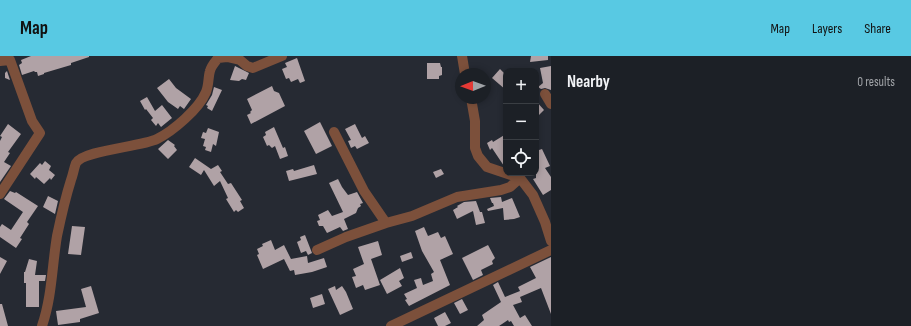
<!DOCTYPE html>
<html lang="en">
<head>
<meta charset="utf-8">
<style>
	:root { --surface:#1c2026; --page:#25282e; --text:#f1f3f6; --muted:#a0a3a7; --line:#3a3e43; --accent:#58c9e3 }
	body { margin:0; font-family:"Sofia Sans Condensed",sans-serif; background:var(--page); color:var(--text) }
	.controls { position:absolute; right:12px; top:12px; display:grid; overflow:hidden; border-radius:8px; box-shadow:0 2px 6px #0003 }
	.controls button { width:36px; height:36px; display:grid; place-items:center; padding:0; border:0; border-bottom:1px solid var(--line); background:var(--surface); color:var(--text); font:20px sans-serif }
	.compass { position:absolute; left:455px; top:12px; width:36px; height:36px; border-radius:50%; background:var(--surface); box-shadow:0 2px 6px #0003; rotate:269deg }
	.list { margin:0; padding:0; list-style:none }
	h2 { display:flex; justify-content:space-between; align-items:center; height:52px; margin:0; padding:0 16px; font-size:17px }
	h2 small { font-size:13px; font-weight:400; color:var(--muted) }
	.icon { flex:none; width:22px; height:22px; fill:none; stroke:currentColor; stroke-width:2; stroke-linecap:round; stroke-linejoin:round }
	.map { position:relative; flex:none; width:551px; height:270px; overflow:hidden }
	header { display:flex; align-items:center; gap:24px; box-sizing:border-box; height:56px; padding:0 20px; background:var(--accent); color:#111 }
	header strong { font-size:19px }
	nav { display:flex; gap:22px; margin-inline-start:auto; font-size:14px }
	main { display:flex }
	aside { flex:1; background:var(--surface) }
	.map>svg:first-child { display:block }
	.building { fill:#b0a2a6 }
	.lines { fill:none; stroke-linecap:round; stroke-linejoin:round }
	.minor { stroke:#7c503b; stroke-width:10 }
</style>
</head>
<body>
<header>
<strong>Map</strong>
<nav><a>Map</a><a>Layers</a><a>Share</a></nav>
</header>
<main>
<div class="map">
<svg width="551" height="270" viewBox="0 0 551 270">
	<rect width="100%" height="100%" fill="#262a33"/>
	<path class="building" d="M 31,0 L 89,0 L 89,1 L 71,7 L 71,9 L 44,17 L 44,18 L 38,20 L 37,16 L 35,16 L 34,15 L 22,19 L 19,9 L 22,7 L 21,4 Z
		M 531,0 L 548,0 L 548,4 L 530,6 Z
		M 297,2 L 305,25 L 300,27 L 298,23 L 291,26 L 289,22 L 286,23 L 282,13 L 287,11 L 285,7 Z
		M 427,7 L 440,7 L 441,11 L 442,11 L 442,19 L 439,20 L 439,23 L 427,23 Z
		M 235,10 L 249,17 L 246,24 L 242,23 L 239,25 L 230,24 Z
		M 551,10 L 551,34 L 545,32 L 541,33 L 538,31 L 543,27 L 540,12 Z
		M 500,13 L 506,19 L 506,34 L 492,22 Z
		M 7,15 L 10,24 L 5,22 L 5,17 Z
		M 169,23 L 176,32 L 191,43 L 184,53 L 180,50 L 178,53 L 168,46 L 157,32 Z
		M 272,30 L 274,35 L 279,37 L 285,50 L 251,68 L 247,59 L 251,57 L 250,56 L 252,54 L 247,43 Z
		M 214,31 L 222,34 L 212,55 L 207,52 L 208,50 L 206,49 L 212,39 Z
		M 147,41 L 155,55 L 162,49 L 172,62 L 161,71 L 158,67 L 156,70 L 151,64 L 153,62 L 146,53 L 145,54 L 140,45 Z
		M 536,45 L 544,54 L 536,62 Z
		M 320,66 L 332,90 L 316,98 L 304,75 Z
		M 8,68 L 21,78 L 8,96 L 10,97 L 4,106 L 11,110 L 0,126 L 0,85 L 2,81 L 0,80 Z
		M 355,68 L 362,82 L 365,80 L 369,87 L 357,93 L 355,90 L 351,92 L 348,85 L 351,84 L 345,73 Z
		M 274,71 L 283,92 L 285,91 L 288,100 L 280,103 L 275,90 L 272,92 L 269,89 L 267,90 L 263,81 L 266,79 L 265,76 Z
		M 208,72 L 219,76 L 216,90 L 213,88 L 211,96 L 205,94 L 206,91 L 203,90 L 205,83 L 201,82 L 203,76 L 206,77 Z
		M 506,78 L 506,110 L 504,110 L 492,92 L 490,94 L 487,87 L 492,84 L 493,86 Z
		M 168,84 L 175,89 L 174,90 L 177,94 L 168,103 L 158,93 Z
		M 542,93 L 550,110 L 545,112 L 551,121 L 551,134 L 543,139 L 533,123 L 536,122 L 536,95 Z
		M 195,102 L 211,113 L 218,109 L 222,115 L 220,116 L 228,128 L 231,127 L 242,144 L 240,145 L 244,152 L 238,156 L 236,154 L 234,156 L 226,143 L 228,142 L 220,125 L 214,130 L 204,114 L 201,119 L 189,111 Z
		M 45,105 L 51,110 L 49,114 L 55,119 L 51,124 L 50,122 L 44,128 L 36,121 L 35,123 L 30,118 L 40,107 L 42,109 Z
		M 314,109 L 317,118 L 289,125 L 286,115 L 293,113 L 294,115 Z
		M 441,113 L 444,118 L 436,122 L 433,116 Z
		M 338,123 L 342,131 L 348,139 L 357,136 L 363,147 L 360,148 L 361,150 L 358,152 L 356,157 L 344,163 L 348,173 L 343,175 L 340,171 L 327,177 L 323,170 L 319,170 L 317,165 L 320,164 L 318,159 L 328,154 L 332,160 L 343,156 L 329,127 Z
		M 10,135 L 15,137 L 16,136 L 38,150 L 27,166 L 29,168 L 20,182 L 22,183 L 16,192 L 0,181 L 0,171 L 2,168 L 11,174 L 23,156 L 4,143 Z
		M 48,140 L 58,145 L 55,158 L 43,151 Z
		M 501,141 L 502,146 L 512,142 L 520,161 L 514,163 L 504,164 L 503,152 L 488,155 L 487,153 L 494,150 L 493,147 L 492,147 L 490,142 Z
		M 476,145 L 480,156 L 482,156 L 485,167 L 476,169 L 473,155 L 457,163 L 453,154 L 458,151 L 457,150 L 464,146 Z
		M 72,170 L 85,171 L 81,199 L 68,198 Z
		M 424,171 L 428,180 L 438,176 L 441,182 L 445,180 L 453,198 L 440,204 L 450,229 L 409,250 L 405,244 L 407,243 L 404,238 L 417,232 L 414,224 L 421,222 L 423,229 L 433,225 L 431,218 L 434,216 L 422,195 L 415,175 Z
		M 305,179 L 312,197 L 308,199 L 306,195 L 301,197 L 297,186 L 301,184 L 300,181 Z
		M 271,184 L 275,194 L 284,189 L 291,203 L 307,200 L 308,207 L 324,202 L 327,211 L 312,216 L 295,219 L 294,214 L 290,215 L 284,203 L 263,213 L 257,199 L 259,198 L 257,193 L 263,190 L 262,188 Z
		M 378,185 L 382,199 L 371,203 L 380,229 L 365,234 L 363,229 L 356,232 L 352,221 L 356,220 L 353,213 L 364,208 L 358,191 Z
		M 488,189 L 495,202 L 492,205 L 493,208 L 481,214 L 483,219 L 473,224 L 462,202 Z
		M 411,196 L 413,202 L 402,206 L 400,200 Z
		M 0,201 L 7,205 L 0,218 Z
		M 551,201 L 551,258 L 541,232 L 520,241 L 522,246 L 513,249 L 520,262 L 525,259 L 532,270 L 514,270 L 511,265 L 509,266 L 508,264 L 499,270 L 477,270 L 484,264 L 482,259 L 501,246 L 493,229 L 498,226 L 505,241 L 520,235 L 518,231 L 536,222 L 530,211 Z
		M 29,203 L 37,205 L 35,219 L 46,219 L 45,225 L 39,225 L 39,251 L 26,251 L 26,227 L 24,227 L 24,216 L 25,216 Z
		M 400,212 L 404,222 L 399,225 L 402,230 L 387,238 L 380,224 Z
		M 91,230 L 99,257 L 80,263 L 80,266 L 58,269 L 56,255 L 86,251 L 81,233 Z
		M 335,230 L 336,234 L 342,230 L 346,236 L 353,253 L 340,259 L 328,233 Z
		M 322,238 L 325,248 L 313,252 L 310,242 Z
		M 462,243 L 468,254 L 460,258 L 454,247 Z
		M 0,248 L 2,248 L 8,270 L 0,270 Z
		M 445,256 L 451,267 L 445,270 L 438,270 L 434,262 Z"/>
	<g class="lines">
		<path class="minor" d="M 462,0 L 465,18
			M 0,5 L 10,4 L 32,65 L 40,77 L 0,138
			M 545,38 L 551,48
			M 471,42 L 475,65 L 475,92 L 478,100 L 487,111 L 520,122 L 533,139 L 545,166 L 551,185
			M 334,76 L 364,135 L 386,167 L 412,160 L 457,141 L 501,134 L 510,131 L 520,122
			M 317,194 L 346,181 L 386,167
			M 42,270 C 52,241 52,210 57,180 C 61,161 65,143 71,124 C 73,119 74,112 76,107 C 83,94 141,91 157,83 C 173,75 199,53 206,36 C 209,29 208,21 210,15 C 211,10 215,6 218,2 L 227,1 L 240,4 L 247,10 L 253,12 L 282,0
			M 391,270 L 551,194"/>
	</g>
</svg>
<div class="controls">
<button>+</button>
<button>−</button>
<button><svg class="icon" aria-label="locate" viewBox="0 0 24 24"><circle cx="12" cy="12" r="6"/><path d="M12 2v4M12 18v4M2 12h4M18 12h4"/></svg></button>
</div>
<svg class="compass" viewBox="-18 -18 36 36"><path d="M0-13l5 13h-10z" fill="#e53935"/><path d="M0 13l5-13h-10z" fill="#a0a3a7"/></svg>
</div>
<aside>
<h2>Nearby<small>0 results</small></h2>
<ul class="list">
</ul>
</aside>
</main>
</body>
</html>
